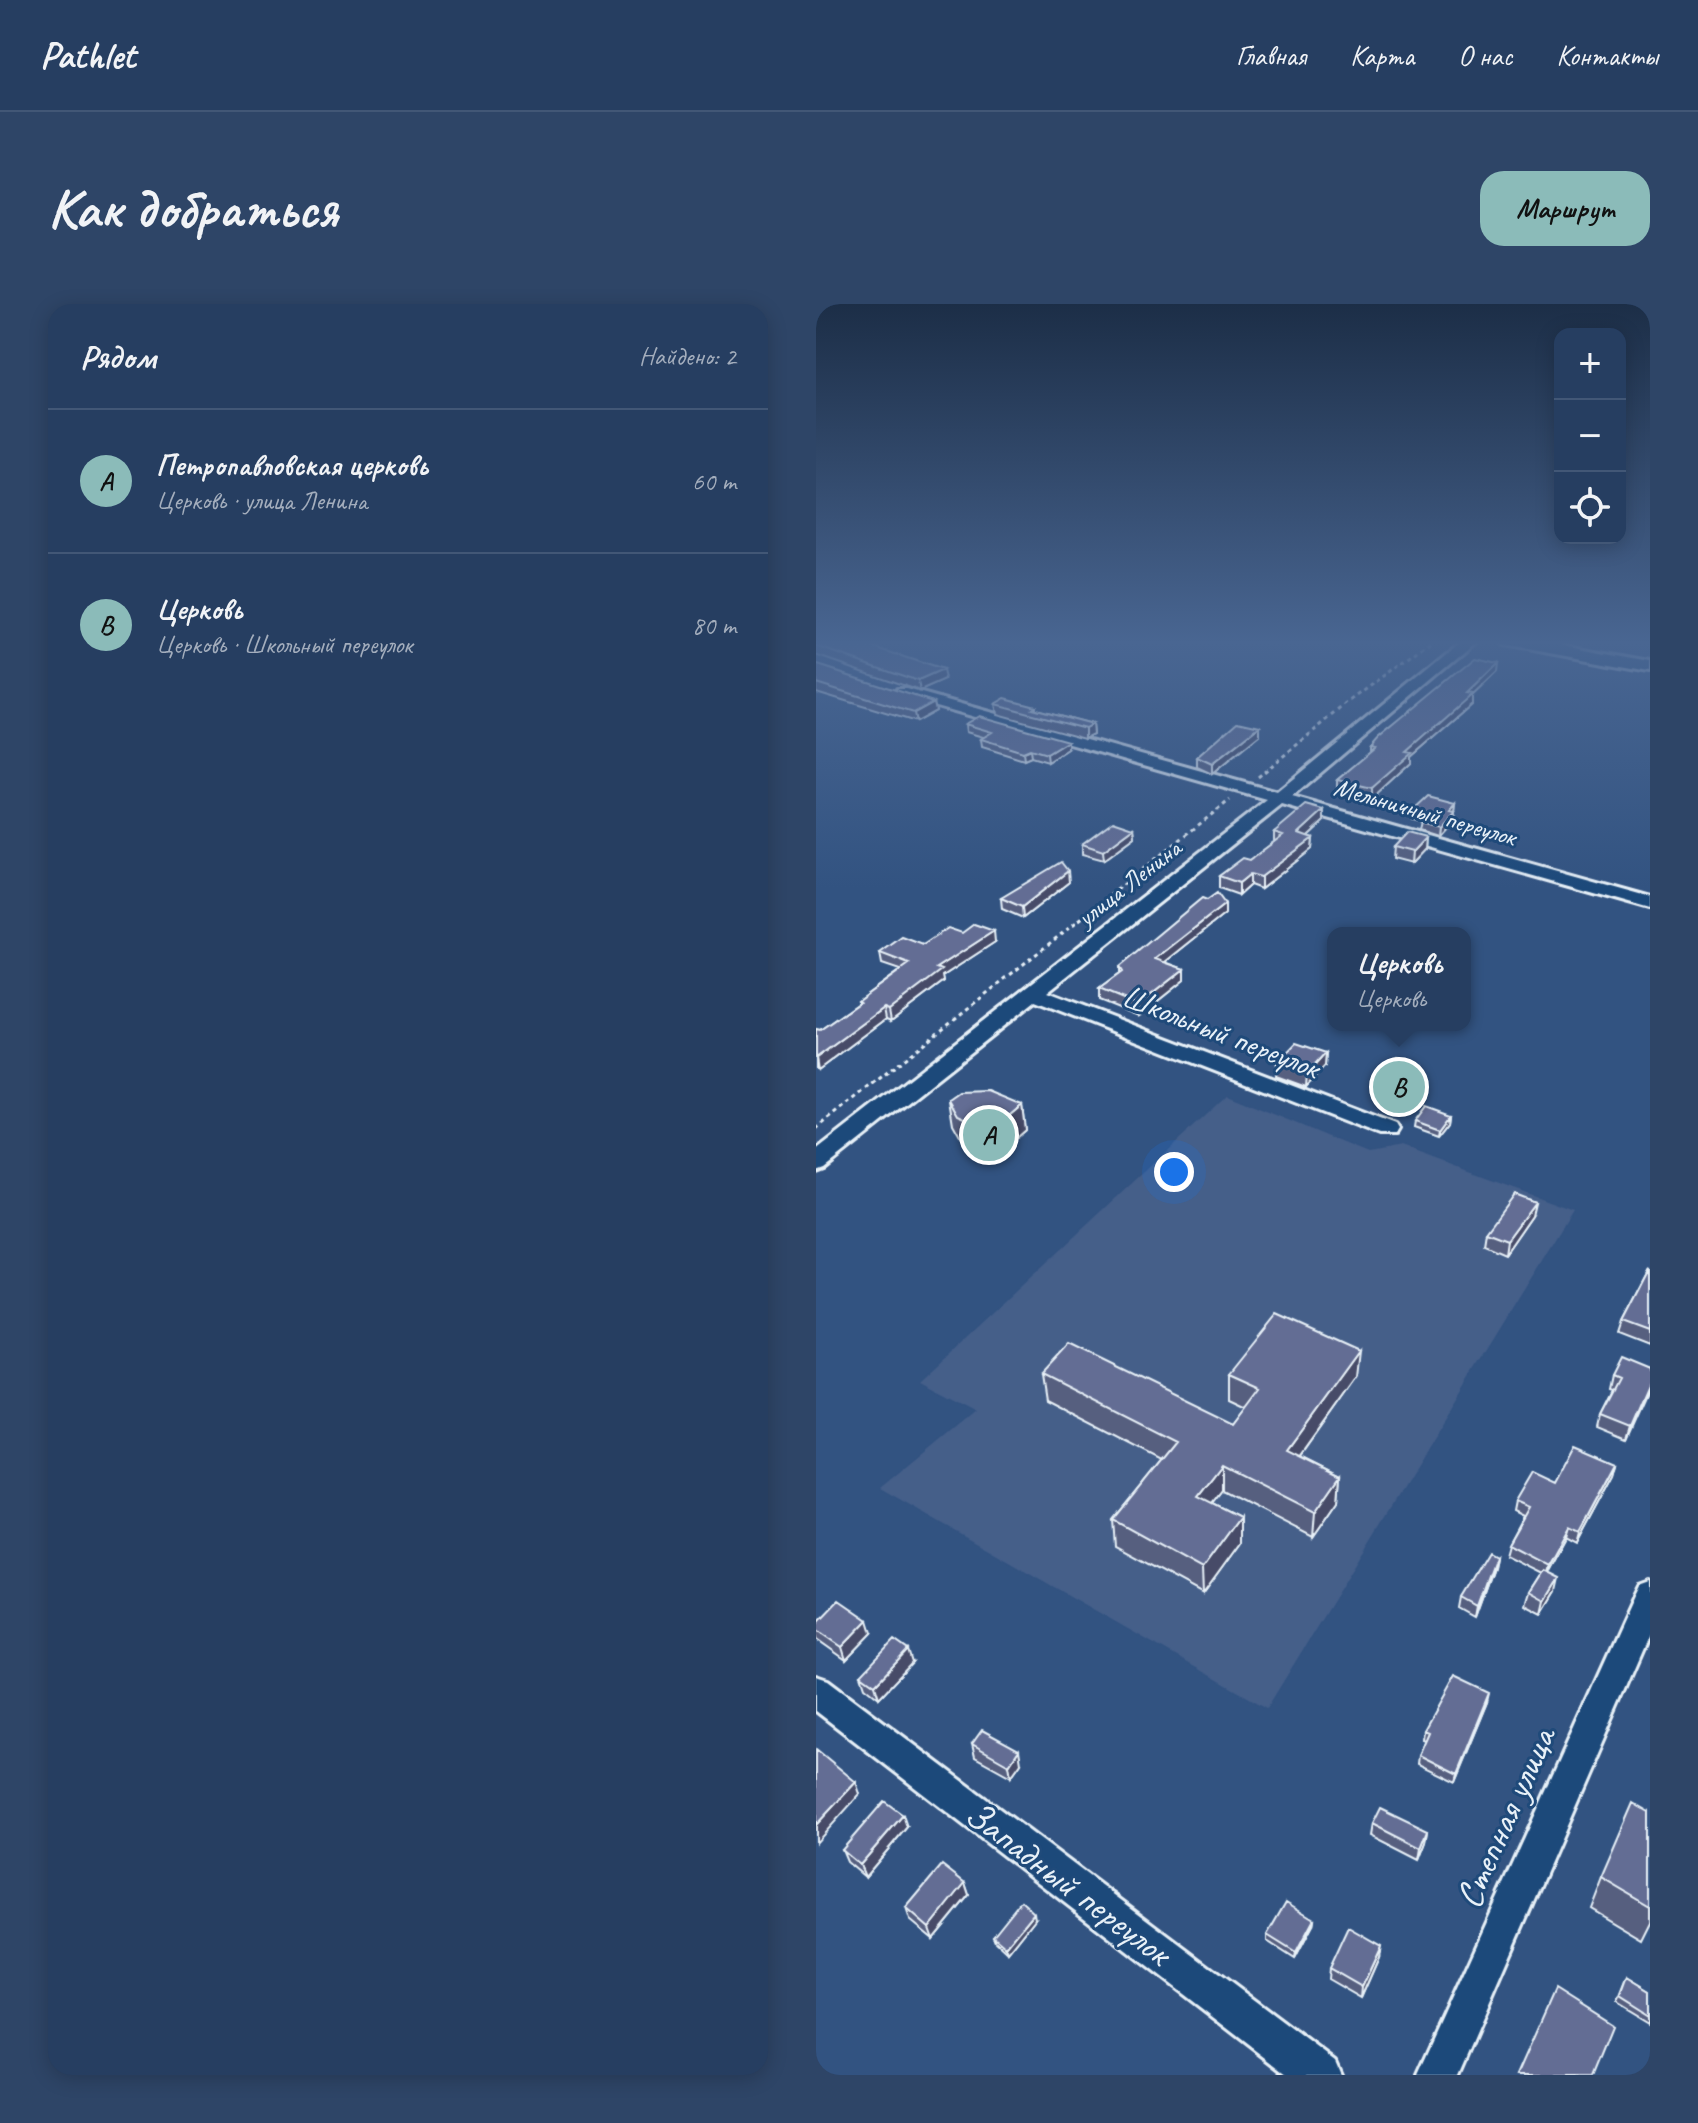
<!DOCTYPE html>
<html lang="ru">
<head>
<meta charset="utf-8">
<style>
	:root { --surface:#263e61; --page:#2e4567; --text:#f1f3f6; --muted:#a4aebd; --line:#425776; --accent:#8bbbb9 }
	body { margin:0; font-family:Caveat,sans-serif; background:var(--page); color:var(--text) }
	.controls { position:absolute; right:24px; top:24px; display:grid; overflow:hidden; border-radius:16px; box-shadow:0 4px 20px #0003 }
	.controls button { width:72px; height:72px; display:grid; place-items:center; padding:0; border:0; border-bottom:2px solid var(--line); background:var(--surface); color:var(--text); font:40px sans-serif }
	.you { position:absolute; left:358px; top:868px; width:28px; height:28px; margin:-20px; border:6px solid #fff; border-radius:50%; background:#1a73e8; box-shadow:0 0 0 12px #1a73e833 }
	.badge { display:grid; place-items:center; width:52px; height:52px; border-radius:50%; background:var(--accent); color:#111; font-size:26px; font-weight:700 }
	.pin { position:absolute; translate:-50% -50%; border:4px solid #fff; box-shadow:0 2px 8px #0006 }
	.popup { position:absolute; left:511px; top:623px; width:144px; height:104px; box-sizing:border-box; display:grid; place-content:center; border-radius:16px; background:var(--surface); filter:drop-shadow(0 2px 6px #0005); font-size:26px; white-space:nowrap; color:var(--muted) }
	.popup b { font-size:30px; color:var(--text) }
	.popup::after { content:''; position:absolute; left:50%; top:100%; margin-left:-16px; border:16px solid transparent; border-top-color:var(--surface) }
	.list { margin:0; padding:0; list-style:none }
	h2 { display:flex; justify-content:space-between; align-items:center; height:104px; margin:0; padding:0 32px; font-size:34px }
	h2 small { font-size:26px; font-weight:400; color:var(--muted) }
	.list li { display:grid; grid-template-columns:52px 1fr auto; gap:24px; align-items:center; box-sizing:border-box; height:144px; padding:0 32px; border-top:2px solid var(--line) }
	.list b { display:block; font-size:30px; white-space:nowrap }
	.list p { margin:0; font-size:26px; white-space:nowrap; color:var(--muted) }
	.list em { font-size:26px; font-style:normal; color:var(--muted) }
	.icon { flex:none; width:44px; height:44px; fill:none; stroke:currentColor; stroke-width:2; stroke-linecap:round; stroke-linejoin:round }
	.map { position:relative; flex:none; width:834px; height:1771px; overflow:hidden; border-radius:24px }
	header { display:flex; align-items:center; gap:48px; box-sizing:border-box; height:112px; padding:0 40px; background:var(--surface); border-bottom:2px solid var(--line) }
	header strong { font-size:38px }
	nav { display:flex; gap:44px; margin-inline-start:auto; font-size:28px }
	.intro { display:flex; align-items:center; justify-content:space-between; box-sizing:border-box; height:192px; padding:0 48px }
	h1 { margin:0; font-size:56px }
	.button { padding:20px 36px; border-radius:24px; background:var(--accent); color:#111; font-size:28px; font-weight:700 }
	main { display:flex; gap:48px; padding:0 48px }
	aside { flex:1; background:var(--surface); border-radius:24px; box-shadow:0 4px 20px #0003 }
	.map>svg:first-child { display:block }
	.built { fill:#445e89 }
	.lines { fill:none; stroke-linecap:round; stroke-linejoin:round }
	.minor-casing { stroke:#e8f1f8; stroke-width:6 }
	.major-casing { stroke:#e8f1f8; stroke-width:6 }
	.path { stroke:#e8f1f8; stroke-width:3; stroke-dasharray:4 4; stroke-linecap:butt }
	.minor { fill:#1f4a7a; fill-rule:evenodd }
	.major { fill:#1f4a7a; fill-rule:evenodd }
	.wall { fill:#565e7f; stroke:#e8f1f8; stroke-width:2 }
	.shaded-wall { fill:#464c68; stroke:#e8f1f8; stroke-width:2 }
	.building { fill:#646d94; stroke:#e8f1f8; stroke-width:2 }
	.labels { text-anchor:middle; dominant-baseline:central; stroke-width:6; stroke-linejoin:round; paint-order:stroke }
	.far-street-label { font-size:26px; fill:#e8f1f8; stroke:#1f4a7a }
	.street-label { font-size:32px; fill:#e8f1f8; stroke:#1f4a7a }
	.near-street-label { font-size:38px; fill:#e8f1f8; stroke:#1f4a7a }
</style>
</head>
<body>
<header>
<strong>Pathlet</strong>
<nav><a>Главная</a><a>Карта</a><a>О нас</a><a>Контакты</a></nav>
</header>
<div class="intro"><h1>Как добраться</h1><a class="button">Маршрут</a></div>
<main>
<aside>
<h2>Рядом<small>Найдено: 2</small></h2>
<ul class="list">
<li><span class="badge">A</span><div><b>Петропавловская церковь</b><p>Церковь · улица Ленина</p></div><em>60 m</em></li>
<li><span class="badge">B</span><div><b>Церковь</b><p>Церковь · Школьный переулок</p></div><em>80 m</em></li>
</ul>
</aside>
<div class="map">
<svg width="834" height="1771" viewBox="0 0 834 1771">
	<rect width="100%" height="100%" fill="#325381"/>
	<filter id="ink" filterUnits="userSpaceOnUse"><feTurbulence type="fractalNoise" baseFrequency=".0125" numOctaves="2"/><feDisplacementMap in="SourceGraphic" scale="16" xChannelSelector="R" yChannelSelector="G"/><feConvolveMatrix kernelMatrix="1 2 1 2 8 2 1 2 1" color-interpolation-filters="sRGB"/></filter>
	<g filter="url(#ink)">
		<path class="built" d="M 411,791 L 552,849 L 585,843 L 757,906 L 451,1404 L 64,1184 L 160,1105 L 104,1076 Z"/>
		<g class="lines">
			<defs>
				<path id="minor" d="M 646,336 L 662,336 L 476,493 L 834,593 L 834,605 L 466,501 L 231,688 L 579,821 L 582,826 L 579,831 L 563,831 L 219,697 L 8,864 L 0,867 L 0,847 L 451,496 L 81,391 L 81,385 L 91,385 L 461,488 Z
					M 834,1278 L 834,1328 L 642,1771 L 602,1771 L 818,1292 L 823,1282 Z
					M 0,1372 L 12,1376 L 519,1757 L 525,1771 L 472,1771 L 0,1407 Z"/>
				<path id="major" d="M 681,336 L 721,336 L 834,357 L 834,367 L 689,341 Z"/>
			</defs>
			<use href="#minor" class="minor-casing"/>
			<use href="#major" class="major-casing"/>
			<path class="path" d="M 442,473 L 534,397 L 617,336
				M 0,825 L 414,496"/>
			<use href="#minor" class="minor"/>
			<use href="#major" class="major"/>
		</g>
		<path class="wall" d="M 4,336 L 76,336 L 60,343 L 129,376 L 104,387 L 0,351 L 0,338 Z
			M 0,362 L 117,398 L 119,407 L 99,418 L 0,388 Z
			M 681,368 L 656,392 L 656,400 L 595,453 L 595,459 L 556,495 L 521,486 L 521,476 L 554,449 L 554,443 Z
			M 179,400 L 219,402 L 219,405 L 276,420 L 277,430 L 269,434 L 181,410 Z
			M 149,420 L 252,445 L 232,458 L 215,453 L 208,456 L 166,443 L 165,435 L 167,433 L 150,428 Z
			M 444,431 L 396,470 L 381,463 L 381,453 Z
			M 639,499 L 637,515 L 622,532 L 603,526 L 605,517 L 596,515 L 597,506 Z
			M 508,506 L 508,517 L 492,532 L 497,534 L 496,545 L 445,585 L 434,581 L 423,591 L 403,584 L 403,572 L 434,556 L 458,538 L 458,528 Z
			M 318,524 L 319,533 L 288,556 L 266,550 L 266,540 Z
			M 610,533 L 609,545 L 595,560 L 576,555 L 577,543 Z
			M 253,578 L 207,614 L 186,605 L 185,594 Z
			M 409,610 L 349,658 L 368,665 L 368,676 L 323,712 L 283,696 L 283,685 L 303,670 L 303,663 Z
			M 146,629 L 179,638 L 127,672 L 128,677 L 75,717 L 70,715 L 2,766 L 0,765 L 0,725 L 4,726 L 42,699 L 42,697 L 84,666 L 66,660 L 64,649 L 107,641 Z
			M 510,749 L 509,762 L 490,783 L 460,772 L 461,759 Z
			M 605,775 L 586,800 L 561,792 L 562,778 Z
			M 133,795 L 206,801 L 209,826 L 180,851 L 146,836 L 137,820 Z
			M 635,811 L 634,818 L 623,832 L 598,823 L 599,817 Z
			M 716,911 L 689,950 L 668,941 L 670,928 Z
			M 834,966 L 834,1042 L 803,1030 L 807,1018 Z
			M 834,1065 L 810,1135 L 781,1123 L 784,1110 L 796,1086 L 793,1085 L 796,1071 Z
			M 225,1070 L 417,1120 L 430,1103 L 413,1095 L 413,1070 L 540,1073 L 484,1152 L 524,1172 L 522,1197 L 497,1233 L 406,1186 L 396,1199 L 424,1213 L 424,1239 L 387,1290 L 299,1242 L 297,1216 L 346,1156 L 229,1096 Z
			M 801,1159 L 798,1170 L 761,1239 L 750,1233 L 731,1268 L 740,1287 L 726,1310 L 709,1301 L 713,1288 L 725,1269 L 689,1251 L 692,1240 L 707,1212 L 697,1207 L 699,1197 L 739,1179 Z
			M 679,1252 L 677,1263 L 659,1313 L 643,1304 L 645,1293 Z
			M 0,1320 L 56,1329 L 30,1356 L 2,1336 L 0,1331 Z
			M 96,1359 L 63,1394 L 49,1383 L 45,1371 Z
			M 671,1398 L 638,1478 L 601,1460 L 602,1451 L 609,1436 L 606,1435 L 607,1426 Z
			M 156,1440 L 205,1459 L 195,1473 L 159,1453 Z
			M 834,1509 L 834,1617 L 825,1635 L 773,1604 L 785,1573 Z
			M 556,1519 L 612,1526 L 610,1538 L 603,1556 L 554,1531 Z
			M 91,1523 L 49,1573 L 31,1558 L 26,1546 Z
			M 149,1579 L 153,1591 L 117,1635 L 94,1616 L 90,1604 Z
			M 219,1615 L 192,1649 L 179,1637 L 177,1632 Z
			M 498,1615 L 497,1621 L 479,1655 L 451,1637 L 451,1631 Z
			M 563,1653 L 545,1694 L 512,1675 L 513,1664 Z
			M 811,1673 L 834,1687 L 834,1718 L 801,1698 Z"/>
		<path class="shaded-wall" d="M 51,336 L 76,336 L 47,348 L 46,339 Z
			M 682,359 L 681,368 L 656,392 L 656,400 L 595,453 L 595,459 L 556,495 L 556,484 L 591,448 Z
			M 127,366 L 129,376 L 104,387 L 102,377 Z
			M 117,398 L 119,407 L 99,418 L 97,409 Z
			M 276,420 L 277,430 L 269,434 L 269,424 Z
			M 444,422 L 444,431 L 396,470 L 396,460 Z
			M 252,437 L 252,445 L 232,458 L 231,450 Z
			M 214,445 L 215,453 L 208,456 L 207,448 Z
			M 639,499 L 637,515 L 622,532 L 623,523 L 633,506 Z
			M 508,506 L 508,517 L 482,541 L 483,529 Z
			M 318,524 L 319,533 L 288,556 L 287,547 Z
			M 610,533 L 609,545 L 595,560 L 596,548 Z
			M 497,534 L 496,545 L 445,585 L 445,573 Z
			M 252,567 L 253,578 L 207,614 L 206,603 Z
			M 434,570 L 434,581 L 423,591 L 423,579 Z
			M 409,600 L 409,610 L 339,666 L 339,655 Z
			M 178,627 L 179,638 L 127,672 L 128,677 L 75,717 L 73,706 L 121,664 Z
			M 368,665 L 368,676 L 323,712 L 322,701 Z
			M 68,704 L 70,715 L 2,766 L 0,754 Z
			M 510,749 L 509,762 L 490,783 L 491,770 Z
			M 607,762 L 605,775 L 586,800 L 587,787 Z
			M 206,801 L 209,826 L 180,851 L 176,826 Z
			M 635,811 L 634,818 L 623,832 L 624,826 Z
			M 719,898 L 716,911 L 689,950 L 691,936 Z
			M 543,1047 L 540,1073 L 470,1171 L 471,1146 Z
			M 834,1076 L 834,1081 L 810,1135 L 814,1122 Z
			M 801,1159 L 798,1170 L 761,1239 L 764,1228 Z
			M 406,1161 L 406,1186 L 382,1217 L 382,1192 Z
			M 524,1172 L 522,1197 L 497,1233 L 499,1208 Z
			M 424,1213 L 424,1239 L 387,1290 L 386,1265 Z
			M 753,1223 L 750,1233 L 729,1271 L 732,1261 Z
			M 679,1252 L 677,1263 L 659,1313 L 661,1302 Z
			M 743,1274 L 740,1287 L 726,1310 L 729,1297 Z
			M 52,1316 L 56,1329 L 30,1356 L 26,1343 Z
			M 92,1346 L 96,1359 L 63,1394 L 59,1381 Z
			M 673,1389 L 671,1398 L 638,1478 L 640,1470 Z
			M 203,1446 L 205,1459 L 195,1473 L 193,1461 Z
			M 40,1478 L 44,1490 L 0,1539 L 0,1521 Z
			M 87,1511 L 91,1523 L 49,1573 L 44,1561 Z
			M 612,1526 L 610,1538 L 603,1556 L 605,1544 Z
			M 149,1579 L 153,1591 L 117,1635 L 113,1624 Z
			M 218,1609 L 219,1615 L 192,1649 L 190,1643 Z
			M 498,1615 L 497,1621 L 479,1655 L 480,1649 Z
			M 565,1642 L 563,1653 L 545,1694 L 546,1683 Z"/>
		<path class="building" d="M 4,336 L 51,336 L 46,339 L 127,366 L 102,377 L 0,342 L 0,338 Z
			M 659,354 L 682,359 L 651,389 L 657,390 L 591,448 L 596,449 L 556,484 L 521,476 L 559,444 L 554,443 L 562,434 Z
			M 2,361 L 117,398 L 97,409 L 0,379 L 0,362 Z
			M 189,394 L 219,402 L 216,404 L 276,420 L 269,424 L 179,400 Z
			M 163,412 L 252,437 L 231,450 L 214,445 L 207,448 L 165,435 L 176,428 L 149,420 Z
			M 422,417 L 444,422 L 396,460 L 381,453 Z
			M 612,492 L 639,499 L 633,506 L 638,507 L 623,523 L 604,518 L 611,510 L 597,506 Z
			M 490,501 L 508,506 L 483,529 L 497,534 L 445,573 L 434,570 L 423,579 L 403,572 L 427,554 L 434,556 L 467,531 L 458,528 Z
			M 297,517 L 318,524 L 287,547 L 266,540 Z
			M 591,528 L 610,533 L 596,548 L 577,543 Z
			M 245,558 L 252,567 L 206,603 L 185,594 Z
			M 401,589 L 409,600 L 339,655 L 368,665 L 322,701 L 283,685 L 306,668 L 303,663 L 386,594 L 391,596 Z
			M 158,620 L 178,627 L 121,664 L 126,666 L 73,706 L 68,704 L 0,754 L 0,725 L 4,726 L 44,698 L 42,697 L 93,660 L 64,649 L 86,633 L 107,641 L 132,624 L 146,629 Z
			M 480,739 L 510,749 L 491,770 L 461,759 Z
			M 582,754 L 607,762 L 587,787 L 562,778 Z
			M 172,787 L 206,801 L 176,826 L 142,811 L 133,795 L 143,788 Z
			M 610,802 L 635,811 L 624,826 L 599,817 Z
			M 698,890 L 719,898 L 691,936 L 670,928 Z
			M 834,966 L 834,1028 L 807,1018 Z
			M 461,1010 L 543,1047 L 471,1146 L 524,1172 L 499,1208 L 406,1161 L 382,1192 L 424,1213 L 386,1265 L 297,1216 L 360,1138 L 225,1070 L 253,1040 L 417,1120 L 444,1084 L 413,1070 Z
			M 805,1053 L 834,1065 L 834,1076 L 814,1122 L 784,1110 L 803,1074 L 796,1071 Z
			M 759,1141 L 801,1159 L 764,1228 L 753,1223 L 732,1261 L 692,1240 L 713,1203 L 699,1197 L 716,1168 L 739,1179 Z
			M 672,1248 L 679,1252 L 661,1302 L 645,1293 Z
			M 727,1266 L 743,1274 L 729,1297 L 713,1288 Z
			M 23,1296 L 52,1316 L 26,1343 L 0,1325 L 0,1320 Z
			M 78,1336 L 92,1346 L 59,1381 L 45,1371 Z
			M 637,1372 L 673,1389 L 640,1470 L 602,1451 L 612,1428 L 607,1426 Z
			M 166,1426 L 203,1446 L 193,1461 L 156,1440 Z
			M 0,1445 L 40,1478 L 0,1521 Z
			M 68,1497 L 87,1511 L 44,1561 L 26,1546 Z
			M 817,1499 L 834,1509 L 834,1602 L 785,1573 Z
			M 564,1503 L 612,1526 L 605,1544 L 556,1519 Z
			M 126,1561 L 149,1579 L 113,1624 L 90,1604 Z
			M 205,1597 L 218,1609 L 190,1643 L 177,1632 Z
			M 470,1598 L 498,1615 L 480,1649 L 451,1631 Z
			M 532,1623 L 565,1642 L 546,1683 L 513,1664 Z
			M 811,1673 L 834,1687 L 834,1711 L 804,1692 Z
			M 739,1685 L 797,1722 L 777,1771 L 701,1771 Z"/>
	</g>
	<linearGradient id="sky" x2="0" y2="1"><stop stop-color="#1c2e47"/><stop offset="0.58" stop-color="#496692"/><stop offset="1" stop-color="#496692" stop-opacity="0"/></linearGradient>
	<rect width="834" height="584" fill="url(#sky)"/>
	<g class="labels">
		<g class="far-street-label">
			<text transform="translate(609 508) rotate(16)">Мельничный переулок</text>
			<text transform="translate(313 579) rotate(-38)">улица Ленина</text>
		</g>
		<g class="street-label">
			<text transform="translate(405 728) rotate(21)">Школьный переулок</text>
		</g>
		<g class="near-street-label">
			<text transform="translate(689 1514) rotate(-66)">Степная улица</text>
			<text transform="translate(252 1579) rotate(37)">Западный переулок</text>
		</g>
	</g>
</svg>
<div class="controls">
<button>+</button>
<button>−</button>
<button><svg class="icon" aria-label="locate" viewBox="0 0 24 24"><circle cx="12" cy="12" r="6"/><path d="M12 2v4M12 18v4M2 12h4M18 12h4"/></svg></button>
</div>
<div class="you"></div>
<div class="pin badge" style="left:173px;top:831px">A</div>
<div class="pin badge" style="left:583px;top:783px">B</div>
<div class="popup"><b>Церковь</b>Церковь</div>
</div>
</main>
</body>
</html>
